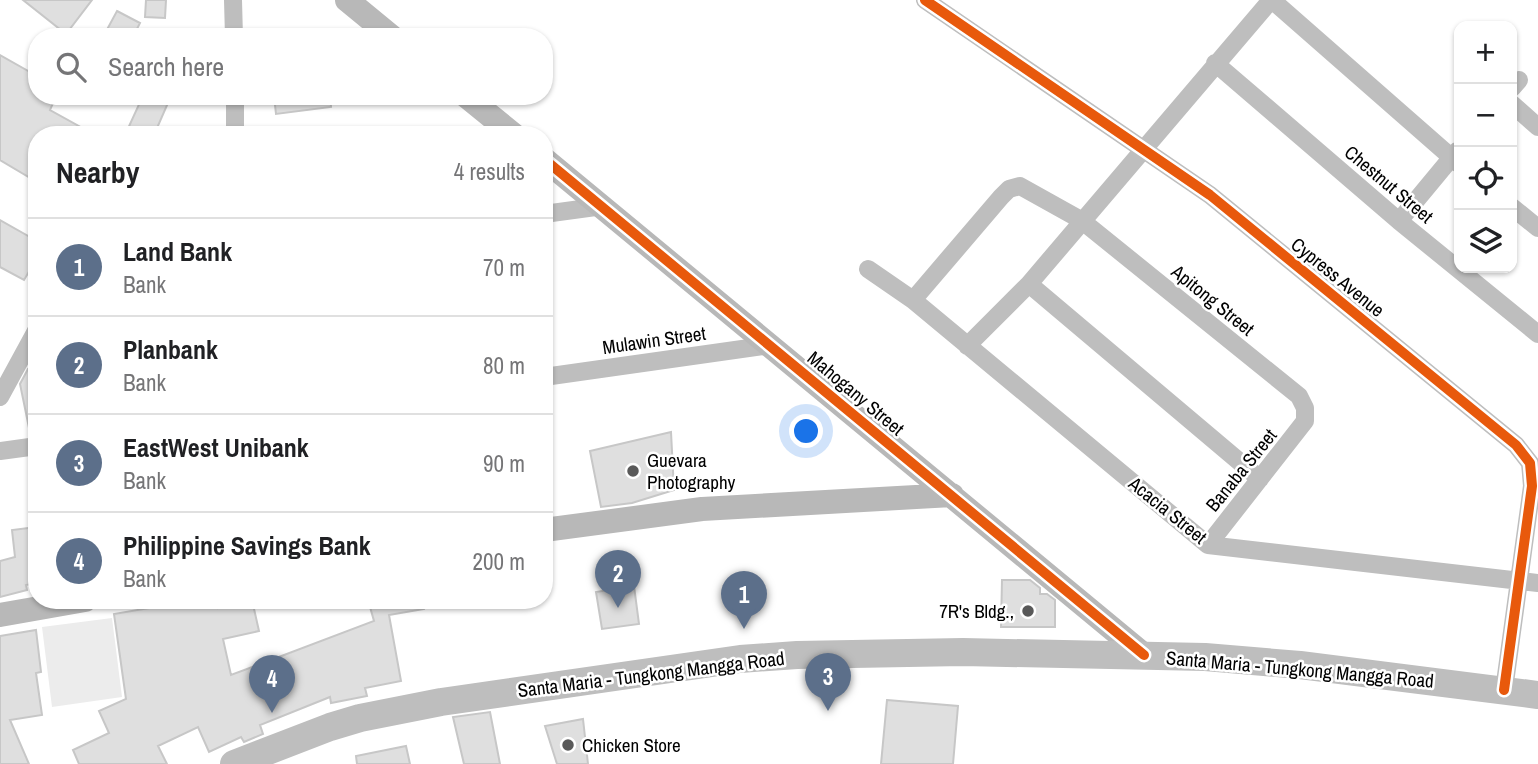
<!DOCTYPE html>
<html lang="en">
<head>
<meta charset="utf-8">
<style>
	:root { --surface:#fff; --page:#f2f2f2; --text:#202124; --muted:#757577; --line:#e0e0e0; --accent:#595959 }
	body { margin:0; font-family:"Archivo Narrow",sans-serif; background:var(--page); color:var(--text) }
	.controls { position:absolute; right:21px; top:21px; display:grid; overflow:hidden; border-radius:14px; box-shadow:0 2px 5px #0004 }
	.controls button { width:63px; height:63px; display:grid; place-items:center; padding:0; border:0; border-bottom:2px solid var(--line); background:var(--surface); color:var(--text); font:35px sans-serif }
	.you { position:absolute; left:807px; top:432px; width:24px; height:24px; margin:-18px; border:5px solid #fff; border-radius:50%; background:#1a73e8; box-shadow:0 0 0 10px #1a73e833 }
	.badge { display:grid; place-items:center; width:46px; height:46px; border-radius:50%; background:var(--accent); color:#fff; font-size:23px; font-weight:700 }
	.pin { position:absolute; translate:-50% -58px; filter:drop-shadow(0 2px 4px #0008) }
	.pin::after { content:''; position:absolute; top:37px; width:24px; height:21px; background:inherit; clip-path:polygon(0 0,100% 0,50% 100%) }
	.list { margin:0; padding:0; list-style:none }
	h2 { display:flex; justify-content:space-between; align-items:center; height:91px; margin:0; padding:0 28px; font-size:30px }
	h2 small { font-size:23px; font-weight:400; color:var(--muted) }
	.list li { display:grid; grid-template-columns:46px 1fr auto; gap:21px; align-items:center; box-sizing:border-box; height:98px; padding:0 28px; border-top:2px solid var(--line) }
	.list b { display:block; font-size:26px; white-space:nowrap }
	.list p { margin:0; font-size:23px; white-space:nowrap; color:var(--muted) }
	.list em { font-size:23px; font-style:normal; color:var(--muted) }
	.icon { flex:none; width:38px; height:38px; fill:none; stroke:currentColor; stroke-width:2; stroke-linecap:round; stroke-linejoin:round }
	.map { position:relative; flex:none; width:1538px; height:764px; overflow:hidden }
	.search { position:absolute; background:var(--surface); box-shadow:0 2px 5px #0004; left:28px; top:28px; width:525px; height:77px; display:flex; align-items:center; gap:18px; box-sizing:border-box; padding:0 24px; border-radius:28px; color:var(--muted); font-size:26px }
	.panel { position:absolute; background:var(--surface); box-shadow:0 2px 5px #0004; left:28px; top:126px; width:525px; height:483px; border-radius:28px }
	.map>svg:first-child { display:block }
	.green { fill:#ececec }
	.building { fill:#dfdfdf; stroke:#c7c7c7; stroke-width:2 }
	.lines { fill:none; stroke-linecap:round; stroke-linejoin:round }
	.street { stroke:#bebebe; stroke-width:18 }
	.secondary { stroke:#b8b8b8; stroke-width:24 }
	.primary { stroke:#bebebe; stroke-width:28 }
	.cycleway-casing { stroke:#fff; stroke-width:15 }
	.cycleway { stroke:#e8590c; stroke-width:10 }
	.poi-dot { fill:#595959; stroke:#fff; stroke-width:2.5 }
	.labels { text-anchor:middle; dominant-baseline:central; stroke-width:5; stroke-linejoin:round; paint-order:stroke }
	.street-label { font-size:19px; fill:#000; stroke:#fff }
	.poi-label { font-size:19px; fill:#000; stroke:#fff; text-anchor:start }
</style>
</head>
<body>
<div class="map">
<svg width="1538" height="764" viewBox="0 0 1538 764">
	<rect width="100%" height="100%" fill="#fff"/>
	<path class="green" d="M 112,618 L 122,697 L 52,707 L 42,627 Z"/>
	<path class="building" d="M 23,0 L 92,0 L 66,34 Z
		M 146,0 L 166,0 L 165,18 L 145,17 Z
		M 117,11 L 140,23 L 133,37 L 103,37 Z
		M 0,55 L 37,76 L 37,96 L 56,96 L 50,110 L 95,135 L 37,135 L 37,182 L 0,160 Z
		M 149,96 L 171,96 L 154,135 L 125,135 L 141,100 L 147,103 Z
		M 274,96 L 330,96 L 331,107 L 276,114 Z
		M 0,220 L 37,241 L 37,258 L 24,280 L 0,267 Z
		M 37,367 L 37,427 L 29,428 L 20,384 L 28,369 Z
		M 671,432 L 674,490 L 632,503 L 601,507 L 590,451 Z
		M 37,527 L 37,583 L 26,585 L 27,590 L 0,597 L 0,561 L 15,557 L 12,530 Z
		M 1002,580 L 1030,580 L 1040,588 L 1040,594 L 1047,594 L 1055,600 L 1055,627 L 1001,627 Z
		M 634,586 L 639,624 L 602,629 L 596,592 Z
		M 196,600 L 216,600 L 218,608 L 252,600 L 259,631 L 223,639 L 231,675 L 374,621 L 368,600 L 423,600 L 424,609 L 389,615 L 401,681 L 365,688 L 367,696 L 331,703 L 330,697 L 260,725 L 263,734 L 244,742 L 241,737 L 209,752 L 198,727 L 158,746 L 167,764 L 79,764 L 73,750 L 109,733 L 99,711 L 126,699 L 114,614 Z
		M 36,630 L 41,672 L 36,673 L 42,715 L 10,720 L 29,764 L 0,764 L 0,636 Z
		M 887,700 L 958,706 L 953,764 L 881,764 Z
		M 490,712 L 500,764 L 464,764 L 453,717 Z
		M 583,719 L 588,764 L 557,764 L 545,726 Z
		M 406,746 L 410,764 L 357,764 L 356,756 Z"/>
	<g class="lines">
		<path class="street" d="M 233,0 L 234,37
			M 925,0 L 1210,195 L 1516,445 L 1530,463 L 1532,486 L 1504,690
			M 1272,0 L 1459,164
			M 1215,63 L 1399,221 L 1538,334
			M 1512,88 L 1519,80
			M 235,96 L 235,135
			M 1512,104 L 1538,127
			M 1512,207 L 1538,228
			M 544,214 L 603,206
			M 1399,221 L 1457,151
			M 868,269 L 913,300 L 1208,545 L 1538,583
			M 1029,284 L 1260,479
			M 913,300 L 1001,197 L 1009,189 L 1020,186 L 1081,220 L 1299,396 L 1305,408 L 1305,421 L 1208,545
			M 967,346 L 1029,284 L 1271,0
			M 544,377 L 770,345
			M 0,397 L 37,329
			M 0,451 L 37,446"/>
		<path class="secondary" d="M 347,0 L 392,37
			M 466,96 L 514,135
			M 544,159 L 1144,655
			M 544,530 L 702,509 L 952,495
			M 0,615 L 85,600"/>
		<path class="primary" d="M 234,764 L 330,727 L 360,718 L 441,702 L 740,659 L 797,655 L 963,652 L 1205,657 L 1300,665 L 1538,695"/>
		<defs>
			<path id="cycleway" d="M 925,0 L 1210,195 L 1516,445 L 1530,463 L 1532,486 L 1504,690
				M 544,159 L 1144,655"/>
		</defs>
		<use href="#cycleway" class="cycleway-casing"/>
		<use href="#cycleway" class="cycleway"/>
	</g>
	<g class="poi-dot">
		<circle cx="633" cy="471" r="7"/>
		<circle cx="1028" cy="611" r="7"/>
		<circle cx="568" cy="745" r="7"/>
	</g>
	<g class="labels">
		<g class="street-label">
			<text transform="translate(1389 184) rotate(40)">Chestnut Street</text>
			<text transform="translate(1338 277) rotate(39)">Cypress Avenue</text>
			<text transform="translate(1213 300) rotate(39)">Apitong Street</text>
			<text transform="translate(654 340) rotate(-8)">Mulawin Street</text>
			<text transform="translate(856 393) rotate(40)">Mahogany Street</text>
			<text transform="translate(1241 470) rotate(-51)">Banaba Street</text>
			<text transform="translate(1168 510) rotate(39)">Acacia Street</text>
			<text transform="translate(1300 669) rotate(5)">Santa Maria - Tungkong Mangga Road</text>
			<text transform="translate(651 674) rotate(-7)">Santa Maria - Tungkong Mangga Road</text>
		</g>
		<g class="poi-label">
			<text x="647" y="460">Guevara<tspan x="647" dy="22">Photography</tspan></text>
			<text x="1014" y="611" text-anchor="end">7R's Bldg.,</text>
			<text x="582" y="745">Chicken Store</text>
		</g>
	</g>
</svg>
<div class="controls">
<button>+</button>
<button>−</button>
<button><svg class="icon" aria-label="locate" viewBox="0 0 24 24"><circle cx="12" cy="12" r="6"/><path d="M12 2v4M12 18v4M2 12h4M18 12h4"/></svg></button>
<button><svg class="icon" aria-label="layers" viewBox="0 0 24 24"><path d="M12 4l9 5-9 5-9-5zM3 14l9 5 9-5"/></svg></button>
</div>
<div class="you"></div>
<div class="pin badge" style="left:744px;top:629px;background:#5c6f8a">1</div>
<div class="pin badge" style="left:618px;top:608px;background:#5c6f8a">2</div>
<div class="pin badge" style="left:828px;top:711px;background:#5c6f8a">3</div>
<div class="pin badge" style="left:272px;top:713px;background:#5c6f8a">4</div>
<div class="search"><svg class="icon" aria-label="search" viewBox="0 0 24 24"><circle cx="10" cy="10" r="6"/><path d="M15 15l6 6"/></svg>Search here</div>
<section class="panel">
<h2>Nearby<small>4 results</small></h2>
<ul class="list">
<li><span class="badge" style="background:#5c6f8a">1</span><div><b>Land Bank</b><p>Bank</p></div><em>70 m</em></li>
<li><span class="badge" style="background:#5c6f8a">2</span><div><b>Planbank</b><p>Bank</p></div><em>80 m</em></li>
<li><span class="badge" style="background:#5c6f8a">3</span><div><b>EastWest Unibank</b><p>Bank</p></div><em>90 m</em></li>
<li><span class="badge" style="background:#5c6f8a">4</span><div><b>Philippine Savings Bank</b><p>Bank</p></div><em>200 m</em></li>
</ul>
</section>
</div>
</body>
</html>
